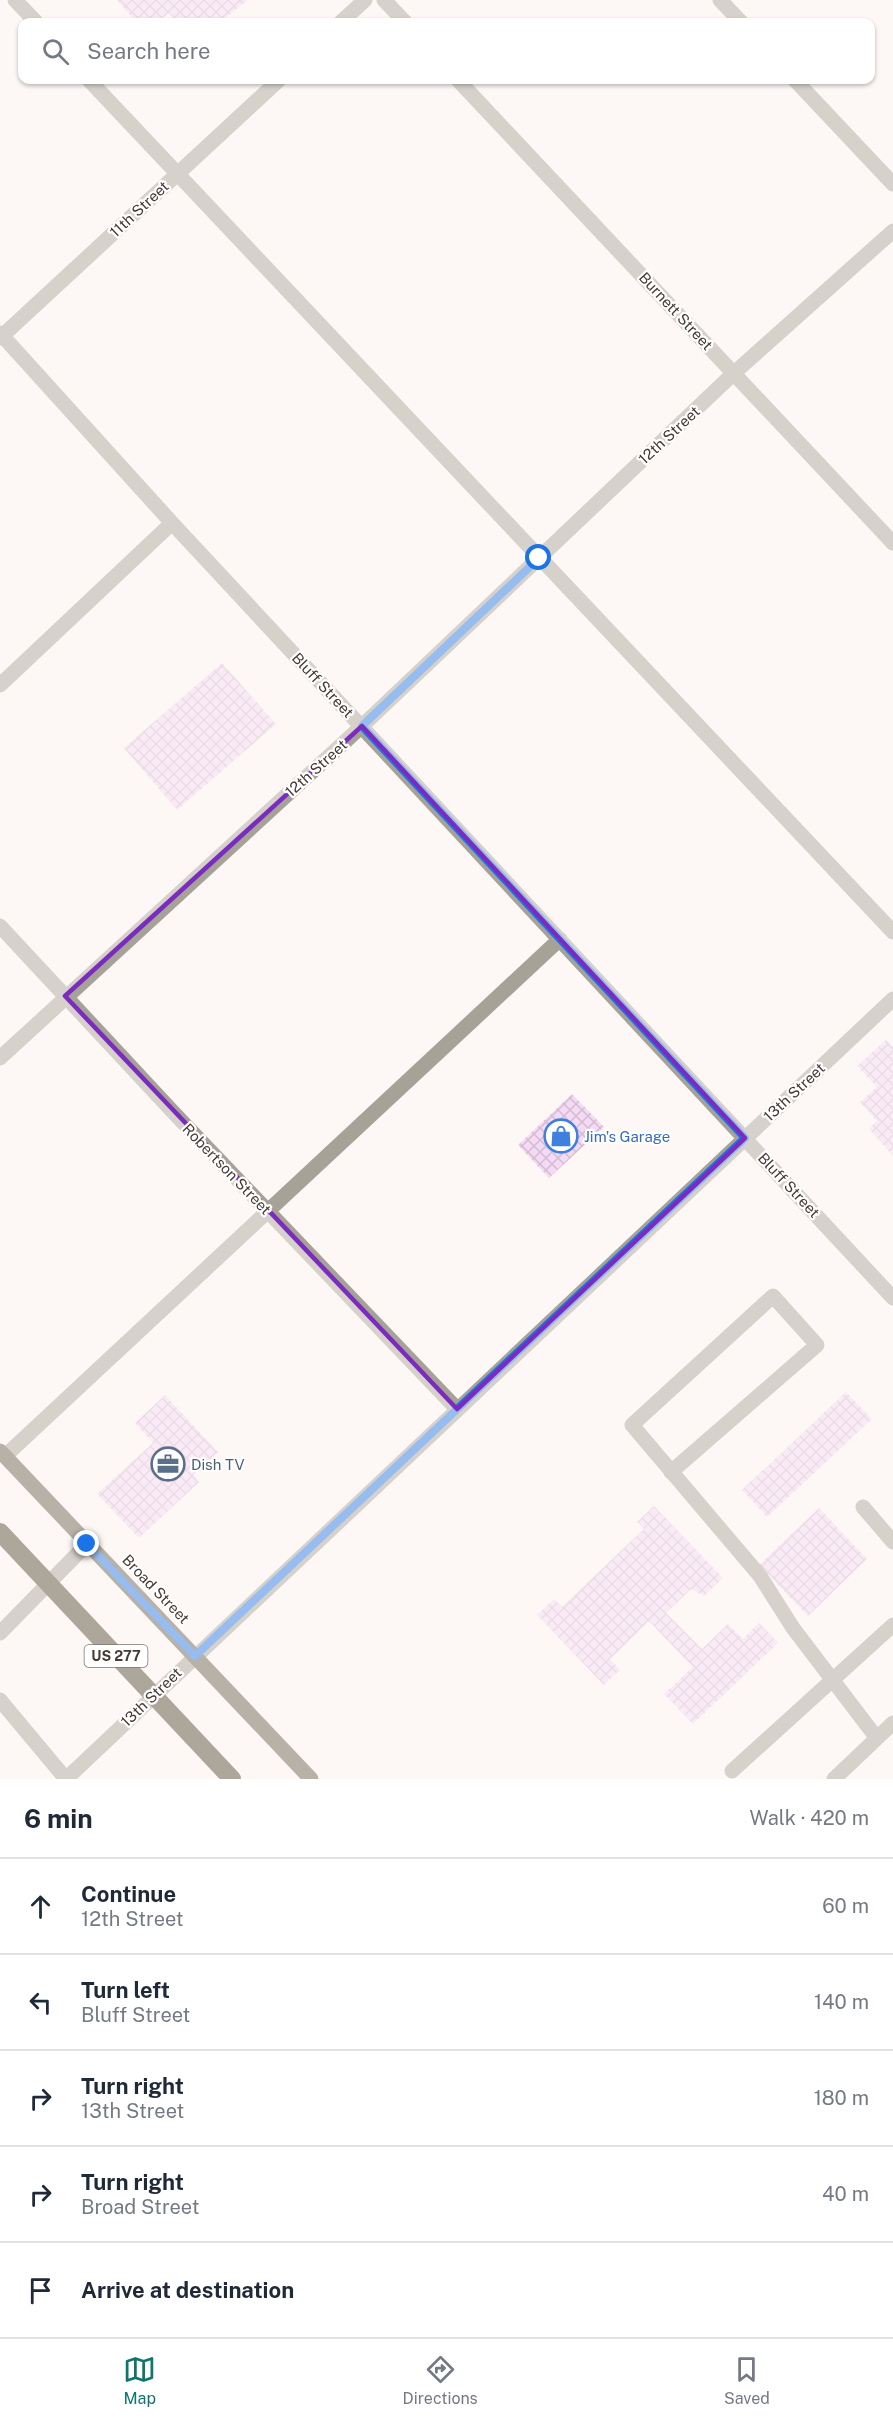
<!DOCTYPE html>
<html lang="en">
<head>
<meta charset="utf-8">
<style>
	:root { --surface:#fff; --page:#f2f2f3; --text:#1f2937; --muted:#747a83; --line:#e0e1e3; --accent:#0f766e }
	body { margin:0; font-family:"Public Sans",sans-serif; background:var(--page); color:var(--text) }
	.stop { position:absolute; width:18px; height:18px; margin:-14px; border:4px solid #1a73e8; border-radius:50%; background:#fff }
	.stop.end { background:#1a73e8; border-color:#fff; box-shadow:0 2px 6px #0008 }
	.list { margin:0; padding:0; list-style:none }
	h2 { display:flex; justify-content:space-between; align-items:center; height:78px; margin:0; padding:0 24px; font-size:26px }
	h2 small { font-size:20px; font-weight:400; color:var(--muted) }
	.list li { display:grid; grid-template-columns:39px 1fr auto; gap:18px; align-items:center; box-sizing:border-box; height:96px; padding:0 24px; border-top:2px solid var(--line) }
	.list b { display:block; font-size:22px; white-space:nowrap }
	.list p { margin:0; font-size:20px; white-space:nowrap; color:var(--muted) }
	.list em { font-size:20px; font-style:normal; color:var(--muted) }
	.icon { flex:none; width:33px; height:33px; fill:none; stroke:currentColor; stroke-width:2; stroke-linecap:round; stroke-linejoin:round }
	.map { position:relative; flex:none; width:893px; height:1779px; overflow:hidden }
	.search { position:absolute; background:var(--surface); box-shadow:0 2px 4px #0004; left:18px; right:18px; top:18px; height:66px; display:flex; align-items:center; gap:15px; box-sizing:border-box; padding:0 21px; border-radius:12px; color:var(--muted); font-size:22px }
	.sheet { height:558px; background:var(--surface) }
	nav { display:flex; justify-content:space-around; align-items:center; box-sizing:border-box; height:84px; border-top:2px solid var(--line); background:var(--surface); font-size:16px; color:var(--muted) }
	nav a { display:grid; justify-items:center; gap:3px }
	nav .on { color:var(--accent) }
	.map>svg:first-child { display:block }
	.building { fill:url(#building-cross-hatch) }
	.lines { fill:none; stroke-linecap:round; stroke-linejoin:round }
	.minor { stroke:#a6a297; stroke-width:15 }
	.major { stroke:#635b48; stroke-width:15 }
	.highway-bridge { stroke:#4b432d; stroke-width:18 }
	.route { stroke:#1a73e8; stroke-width:8 }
	.marked { fill:none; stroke:#7b2cbf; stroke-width:4.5; stroke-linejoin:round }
	.labels { text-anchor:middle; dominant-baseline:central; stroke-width:4.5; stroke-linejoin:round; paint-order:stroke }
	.shield { fill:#fff; stroke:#7e7572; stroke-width:1.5 }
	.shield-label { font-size:14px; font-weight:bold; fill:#463a35 }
	.street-label { font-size:15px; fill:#463a35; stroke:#fff }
	.shop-label { font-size:15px; fill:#366cbe; stroke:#fff; text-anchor:start }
	.service-label { font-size:15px; fill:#4e5e75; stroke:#fff; text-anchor:start }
</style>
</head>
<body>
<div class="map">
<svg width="893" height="1779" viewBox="0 0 893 1779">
	<defs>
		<pattern id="building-cross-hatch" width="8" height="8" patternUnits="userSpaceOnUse" patternTransform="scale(1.5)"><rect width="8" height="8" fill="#f4daf4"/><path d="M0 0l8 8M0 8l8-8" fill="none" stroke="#d3bcd2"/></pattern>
	</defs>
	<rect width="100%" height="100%" fill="#fdf7f5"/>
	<path class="building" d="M 117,0 L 248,0 L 220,22 L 177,22 L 169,13 L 157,22 L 136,22 Z
		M 222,663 L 276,724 L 177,810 L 124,748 Z
		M 886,1040 L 893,1047 L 893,1156 L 869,1129 L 877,1121 L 860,1102 L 877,1087 L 857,1066 Z
		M 572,1094 L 604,1127 L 549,1178 L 518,1145 Z
		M 846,1392 L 872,1419 L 767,1517 L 742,1490 Z
		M 165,1395 L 218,1452 L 193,1475 L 199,1482 L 139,1538 L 97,1494 L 153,1443 L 135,1423 Z
		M 654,1506 L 723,1578 L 704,1596 L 691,1589 L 666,1613 L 702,1649 L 728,1624 L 743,1639 L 759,1623 L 778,1643 L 693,1724 L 664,1694 L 693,1667 L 649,1621 L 610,1659 L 620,1670 L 604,1685 L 537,1615 L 554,1599 L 562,1607 L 644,1529 L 637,1522 Z
		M 819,1508 L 867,1559 L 808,1616 L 759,1565 Z"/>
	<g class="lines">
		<path class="minor" d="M 15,0 L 36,22
			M 384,0 L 405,22
			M 720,0 L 741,22
			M 341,22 L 365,0
			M 89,80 L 893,932
			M 458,80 L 893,543
			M 795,80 L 893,184
			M 0,333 L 172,523 L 893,1298
			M 0,338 L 279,80
			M 0,685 L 172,523
			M 0,926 L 173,1112 L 457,1409
			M 0,1058 L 362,726 L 734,373 L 893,231
			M 5,1456 L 560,939
			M 671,1472 L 817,1345 L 773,1296 L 632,1425 L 760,1576 L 793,1628 L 876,1737
			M 863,1507 L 893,1542
			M 0,1633 L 87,1544
			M 0,1700 L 66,1779
			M 732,1771 L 893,1625
			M 66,1779 L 893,999
			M 834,1779 L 893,1723"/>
		<path class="major" d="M 0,1451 L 311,1779"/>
		<path class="highway-bridge" d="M 0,1532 L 232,1779"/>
	</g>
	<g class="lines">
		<path class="route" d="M 87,1544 L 195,1656 L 745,1138 L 362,726 L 539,558"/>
	</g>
	<path d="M0 0H893V1779H0ZM 362,726 L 745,1138 L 457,1409 L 65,996 Z" fill="#fdf7f5" fill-opacity=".55" fill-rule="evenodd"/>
	<path class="marked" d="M 362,726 L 745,1138 L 457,1409 L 65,996 Z"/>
	<defs>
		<symbol id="shop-ring" viewBox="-11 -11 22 22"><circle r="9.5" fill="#fff" stroke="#3f7fe0" stroke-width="1.5"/><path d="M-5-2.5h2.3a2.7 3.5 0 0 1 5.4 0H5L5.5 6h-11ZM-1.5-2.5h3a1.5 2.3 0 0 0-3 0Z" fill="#3f7fe0"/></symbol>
		<symbol id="office-ring" viewBox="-11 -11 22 22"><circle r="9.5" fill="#fff" stroke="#5c6f8a" stroke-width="1.5"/><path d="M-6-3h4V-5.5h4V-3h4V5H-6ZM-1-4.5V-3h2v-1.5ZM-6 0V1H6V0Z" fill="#5c6f8a"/></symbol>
	</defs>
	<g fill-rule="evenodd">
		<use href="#shop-ring" x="542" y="1117" width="38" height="38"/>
		<use href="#office-ring" x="149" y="1445" width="38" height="38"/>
	</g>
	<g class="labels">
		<rect class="shield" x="84.5" y="1645" width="63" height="22" rx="4.5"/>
		<g class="shield-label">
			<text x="116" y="1656">US 277</text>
		</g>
		<g class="street-label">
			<text transform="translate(139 209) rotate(-43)">11th Street</text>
			<text transform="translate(676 311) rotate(47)">Burnett Street</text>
			<text transform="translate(669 435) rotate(-43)">12th Street</text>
			<text transform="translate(323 685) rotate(47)">Bluff Street</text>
			<text transform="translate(316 768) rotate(-42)">12th Street</text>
			<text transform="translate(794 1092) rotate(-43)">13th Street</text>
			<text transform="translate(227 1169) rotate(46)">Robertson Street</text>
			<text transform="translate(789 1185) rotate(47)">Bluff Street</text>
			<text transform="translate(156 1589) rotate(46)">Broad Street</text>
			<text transform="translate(151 1697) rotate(-44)">13th Street</text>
		</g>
		<g class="shop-label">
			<text x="584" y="1136">Jim's Garage</text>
		</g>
		<g class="service-label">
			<text x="191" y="1464">Dish TV</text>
		</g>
	</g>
</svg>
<div class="stop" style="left:539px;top:558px"></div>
<div class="stop end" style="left:87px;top:1544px"></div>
<div class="search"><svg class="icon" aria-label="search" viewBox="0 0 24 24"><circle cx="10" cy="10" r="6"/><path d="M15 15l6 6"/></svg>Search here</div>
</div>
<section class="sheet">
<h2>6 min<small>Walk · 420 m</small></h2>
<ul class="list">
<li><svg class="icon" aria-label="ahead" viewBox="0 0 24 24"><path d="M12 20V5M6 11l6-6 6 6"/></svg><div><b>Continue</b><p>12th Street</p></div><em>60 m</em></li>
<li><svg class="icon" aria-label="left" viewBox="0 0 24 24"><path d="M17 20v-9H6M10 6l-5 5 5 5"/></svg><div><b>Turn left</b><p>Bluff Street</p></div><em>140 m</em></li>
<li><svg class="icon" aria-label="right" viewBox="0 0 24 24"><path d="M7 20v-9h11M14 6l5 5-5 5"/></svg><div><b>Turn right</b><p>13th Street</p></div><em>180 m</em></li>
<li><svg class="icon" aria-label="right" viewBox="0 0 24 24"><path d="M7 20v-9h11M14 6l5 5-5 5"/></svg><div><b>Turn right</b><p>Broad Street</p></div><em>40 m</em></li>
<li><svg class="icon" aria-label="arrive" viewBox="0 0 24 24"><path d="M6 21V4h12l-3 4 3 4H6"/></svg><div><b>Arrive at destination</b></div></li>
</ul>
</section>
<nav>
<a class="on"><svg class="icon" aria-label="map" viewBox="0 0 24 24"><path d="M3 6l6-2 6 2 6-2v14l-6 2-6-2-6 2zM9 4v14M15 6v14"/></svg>Map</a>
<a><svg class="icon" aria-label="directions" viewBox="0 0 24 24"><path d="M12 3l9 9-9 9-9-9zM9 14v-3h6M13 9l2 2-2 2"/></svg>Directions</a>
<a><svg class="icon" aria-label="saved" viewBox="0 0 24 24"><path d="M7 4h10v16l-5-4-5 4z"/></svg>Saved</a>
</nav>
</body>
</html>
